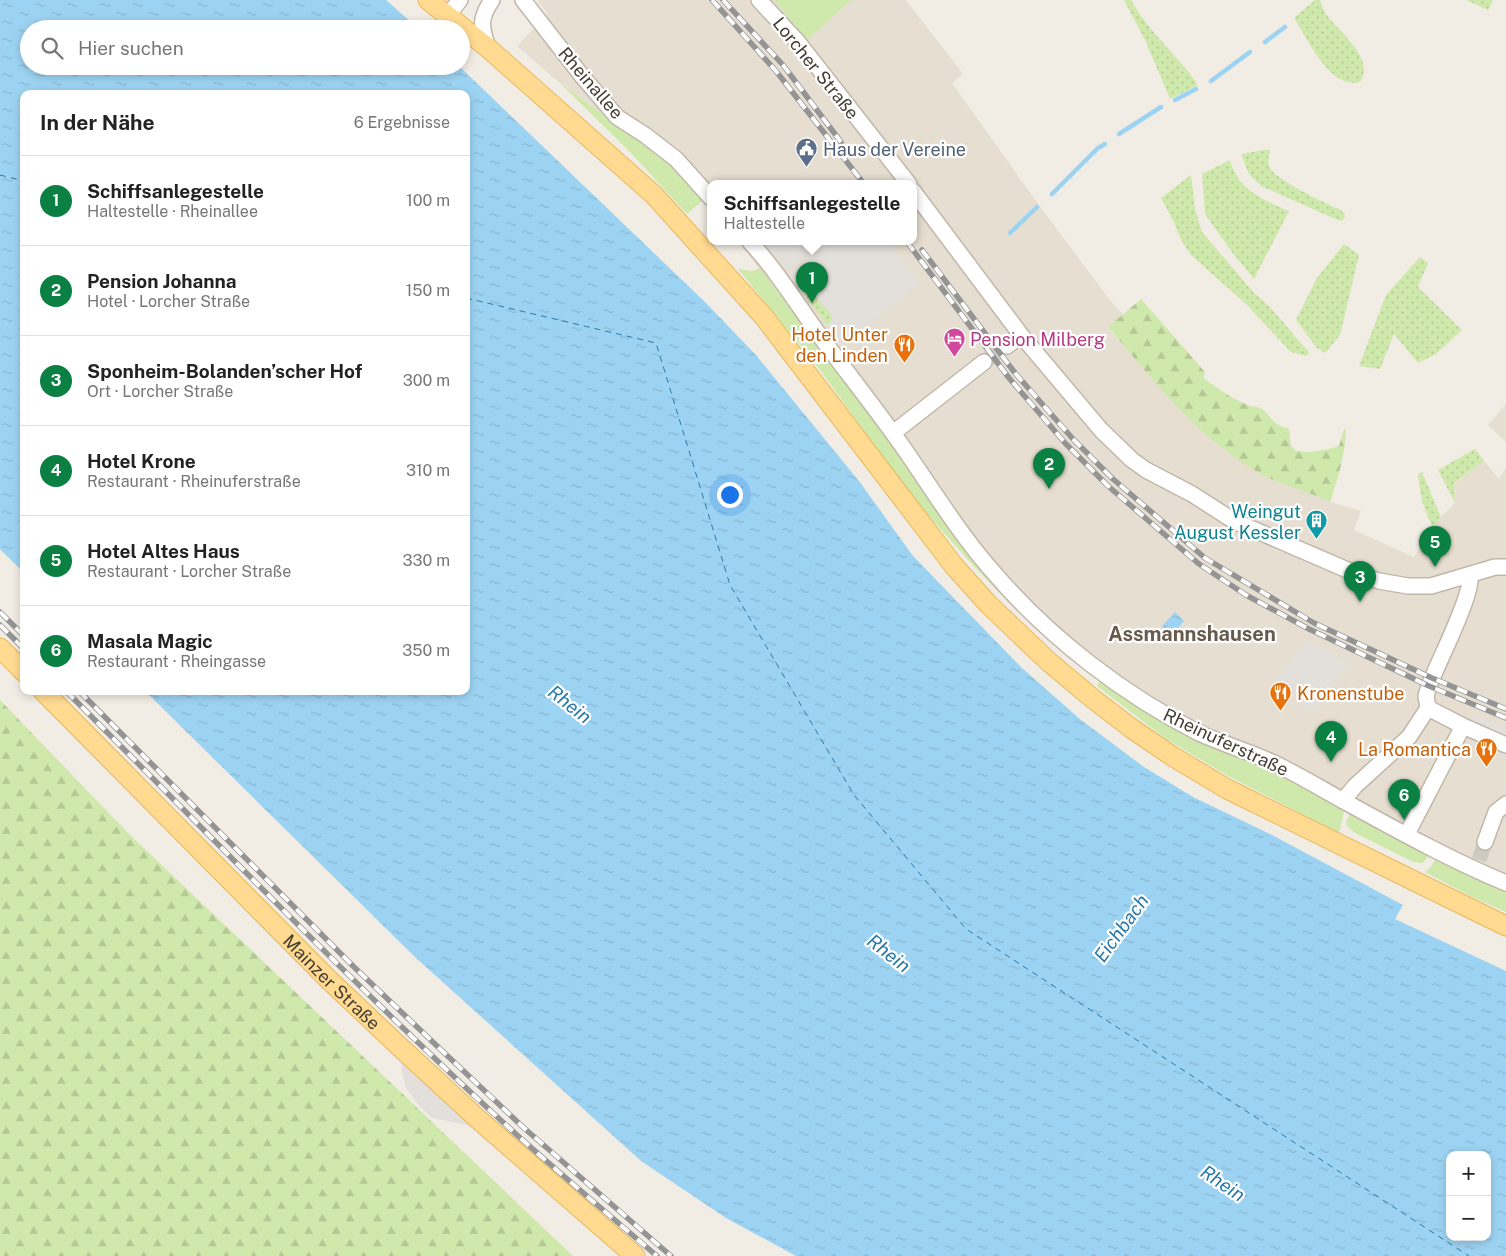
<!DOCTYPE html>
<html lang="de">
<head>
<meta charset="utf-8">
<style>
	:root { --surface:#fff; --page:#f2f2f2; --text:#222; --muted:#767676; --line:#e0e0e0; --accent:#0b8043 }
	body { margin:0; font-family:"Public Sans",sans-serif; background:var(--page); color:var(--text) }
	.controls { position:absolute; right:15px; bottom:15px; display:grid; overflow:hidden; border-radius:10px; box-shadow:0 2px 8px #0003 }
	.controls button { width:45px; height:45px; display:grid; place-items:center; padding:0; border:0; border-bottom:1px solid var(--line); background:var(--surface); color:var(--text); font:25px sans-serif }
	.you { position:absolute; left:729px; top:494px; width:18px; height:18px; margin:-12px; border:4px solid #fff; border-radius:50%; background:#1a73e8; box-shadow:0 0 0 8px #1a73e833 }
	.badge { display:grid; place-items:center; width:32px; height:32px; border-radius:50%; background:var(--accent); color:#fff; font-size:16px; font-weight:700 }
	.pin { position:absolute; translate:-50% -41px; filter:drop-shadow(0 1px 2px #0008) }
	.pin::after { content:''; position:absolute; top:26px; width:18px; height:15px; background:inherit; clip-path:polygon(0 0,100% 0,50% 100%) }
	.popup { position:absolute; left:707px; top:180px; width:210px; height:65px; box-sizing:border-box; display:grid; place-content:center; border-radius:10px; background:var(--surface); filter:drop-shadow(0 1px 4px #0005); font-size:16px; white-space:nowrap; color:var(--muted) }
	.popup b { font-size:19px; color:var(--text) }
	.popup::after { content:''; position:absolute; left:50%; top:100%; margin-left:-10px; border:10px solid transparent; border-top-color:var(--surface) }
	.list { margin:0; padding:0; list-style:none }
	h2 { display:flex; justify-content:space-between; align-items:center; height:65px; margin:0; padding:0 20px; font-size:21px }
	h2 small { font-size:16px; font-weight:400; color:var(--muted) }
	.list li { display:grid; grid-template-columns:32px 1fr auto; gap:15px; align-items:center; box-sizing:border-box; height:90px; padding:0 20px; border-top:1px solid var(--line) }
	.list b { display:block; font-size:19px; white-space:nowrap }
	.list p { margin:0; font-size:16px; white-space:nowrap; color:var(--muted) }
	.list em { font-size:16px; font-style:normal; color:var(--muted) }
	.icon { flex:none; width:28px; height:28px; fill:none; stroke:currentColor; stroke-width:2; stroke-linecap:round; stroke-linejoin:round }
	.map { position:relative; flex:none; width:1506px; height:1256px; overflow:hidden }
	.search { position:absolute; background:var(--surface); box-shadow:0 2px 8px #0003; left:20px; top:20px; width:450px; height:55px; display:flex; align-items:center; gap:12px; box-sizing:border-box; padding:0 18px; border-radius:28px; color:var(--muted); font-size:19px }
	.panel { position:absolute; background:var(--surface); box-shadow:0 2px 8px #0003; left:20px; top:90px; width:450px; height:605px; border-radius:10px }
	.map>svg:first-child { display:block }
	.residential { fill:#e6dfd1 }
	.grass { fill:url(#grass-dots) }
	.forest { fill:url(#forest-firs) }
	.green { fill:#cfe8ab }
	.parking { fill:#e3e0dc }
	.water { fill:url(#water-ripples); fill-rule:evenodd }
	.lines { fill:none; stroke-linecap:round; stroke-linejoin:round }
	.stream { stroke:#9dd3f2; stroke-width:4.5 }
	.ferry { stroke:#297aaa; stroke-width:1; stroke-dasharray:6 5; stroke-linecap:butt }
	.minor-tunnel { stroke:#cfcac1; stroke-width:15; stroke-dasharray:15 8; stroke-linecap:butt }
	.minor-casing { stroke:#c1b7a9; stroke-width:18 }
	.major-casing { stroke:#e6b75d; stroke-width:21 }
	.minor { stroke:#fff; stroke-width:15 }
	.major { stroke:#ffda90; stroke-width:19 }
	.rail-casing { stroke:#949494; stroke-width:5.5 }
	.rail { stroke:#fff; stroke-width:4; stroke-dasharray:11; stroke-linecap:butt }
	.labels { text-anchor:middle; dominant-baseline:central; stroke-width:4.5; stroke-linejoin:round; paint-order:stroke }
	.street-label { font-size:18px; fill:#443d33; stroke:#fff }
	.service-label { font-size:18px; fill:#4e5e75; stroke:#fff; text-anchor:start }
	.food-label { font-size:18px; fill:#c56008; stroke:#fff; text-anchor:end }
	.hotel-label { font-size:18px; fill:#b23c85; stroke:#fff; text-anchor:start }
	.culture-label { font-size:18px; fill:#0d838f; stroke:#fff; text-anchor:end }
	.water-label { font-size:19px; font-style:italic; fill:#297aaa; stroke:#fff }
	.quarter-label { font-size:20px; font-weight:bold; fill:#675a4a; stroke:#fff }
</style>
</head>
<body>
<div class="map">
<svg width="1506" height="1256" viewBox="0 0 1506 1256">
	<defs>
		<pattern id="grass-dots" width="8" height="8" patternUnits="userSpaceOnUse" patternTransform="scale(1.25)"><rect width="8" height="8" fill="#cfe8ab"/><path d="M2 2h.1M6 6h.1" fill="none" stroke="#b3c894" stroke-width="1.8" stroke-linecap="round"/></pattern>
		<pattern id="forest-firs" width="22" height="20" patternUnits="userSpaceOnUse" patternTransform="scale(1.25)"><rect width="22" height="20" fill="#cfe8ab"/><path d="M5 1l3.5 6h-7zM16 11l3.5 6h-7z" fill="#b3c894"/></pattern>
		<pattern id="water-ripples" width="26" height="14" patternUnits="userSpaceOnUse" patternTransform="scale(1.25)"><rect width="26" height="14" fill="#9dd3f2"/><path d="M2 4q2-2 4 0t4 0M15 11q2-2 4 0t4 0" fill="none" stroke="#88b6d0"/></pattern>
	</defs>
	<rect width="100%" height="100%" fill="#f2ede4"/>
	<path class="residential" d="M 537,0 L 906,0 L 963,74 L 952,83 L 1036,201 L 1109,299 L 1123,315 L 1108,328 L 1180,409 L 1226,452 L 1330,502 L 1361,511 L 1354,530 L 1414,557 L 1435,523 L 1455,503 L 1454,484 L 1484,461 L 1499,479 L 1506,467 L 1506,892 L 1488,885 L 1419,850 L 1352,812 L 1273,770 L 1206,745 L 1150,715 L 1099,681 L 1051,640 L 904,462 L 739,242 L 913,242 L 913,184 L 711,184 L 711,210 L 669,162 L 561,84 L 517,46 L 548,14 Z
		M 1506,404 L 1506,442 L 1488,425 Z"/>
	<path class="grass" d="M 1124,0 L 1131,0 C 1150,34 1177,54 1198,85 L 1170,99 L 1146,42 Z
		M 1315,0 L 1320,0 C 1322,5 1323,10 1326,14 C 1339,32 1376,59 1360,82 C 1330,90 1308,39 1294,18 Z
		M 1466,0 L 1493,0 L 1488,10 Z
		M 1270,149 C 1269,155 1267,163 1270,168 C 1276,180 1327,204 1341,210 L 1345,215 L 1344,219 L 1340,221 L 1261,186 L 1249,174 L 1241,154 Z
		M 1230,160 C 1238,190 1263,200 1289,211 L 1254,279 L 1231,251 L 1205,214 L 1202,174 Z
		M 1191,175 L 1195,209 L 1202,232 L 1255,294 C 1276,310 1291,333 1309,352 L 1308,355 L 1306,356 L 1291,352 L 1246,304 L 1191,255 L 1181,240 L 1174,222 L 1161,198 Z
		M 1344,244 L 1359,255 L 1340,335 L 1325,353 L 1317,348 L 1296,320 L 1317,278 Z
		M 1420,257 L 1428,263 L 1418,287 L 1462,330 L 1436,354 L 1418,363 L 1394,334 L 1380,369 L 1359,366 L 1386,295 Z
		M 807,287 L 833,317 L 832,320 L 827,325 L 800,288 Z
		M 1475,449 L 1484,461 L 1454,483 L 1455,503 L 1438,470 Z
		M 1422,472 L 1441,517 L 1433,527 C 1423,510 1420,494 1418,474 Z"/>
	<path class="forest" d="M 1141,299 L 1205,372 L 1203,378 C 1217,388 1232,399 1248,405 C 1251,407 1256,406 1260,408 C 1271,413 1271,426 1288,428 C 1292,434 1288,442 1292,447 C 1299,457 1330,449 1339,446 L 1344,429 L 1346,430 C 1345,456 1338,478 1330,502 C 1309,491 1284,486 1263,475 C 1199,441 1154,380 1108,327 Z
		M 0,700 L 128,833 L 573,1256 L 0,1256 Z"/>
	<path class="green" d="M 774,0 L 851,0 L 807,40 Z
		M 561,84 L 669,162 L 702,201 L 687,214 L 631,153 Z
		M 760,268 L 904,462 L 1012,602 L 1010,604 L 968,560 L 926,513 L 882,456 L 820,370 L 738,269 L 753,271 Z
		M 1099,681 L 1150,715 L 1206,745 L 1273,770 L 1345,808 L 1339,833 L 1228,776 L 1165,738 L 1097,686 Z
		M 1351,811 L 1419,850 L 1429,855 L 1423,863 L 1413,862 L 1355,833 L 1346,825 L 1346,822 Z
		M 1436,858 L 1471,877 L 1506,892 L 1506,912 L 1472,897 L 1425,872 L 1430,868 Z"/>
	<path class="parking" d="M 766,242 L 822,242 L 788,271 L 764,243 Z
		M 828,242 L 889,242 L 919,283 L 842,345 L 827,325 L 832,320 L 833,317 L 810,288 L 807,287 L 800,288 L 789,274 Z
		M 1307,640 L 1349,664 L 1311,713 L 1276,679 Z
		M 1475,715 L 1506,728 L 1506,760 L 1465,738 Z
		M 401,1049 L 491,1130 L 432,1118 L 420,1107 L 406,1088 L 402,1071 Z"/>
	<path class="water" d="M 0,0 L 386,0 L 419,29 L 29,29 L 29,66 L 459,66 L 706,303 L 755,354 L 859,481 L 913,556 L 1022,668 L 1081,720 L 1144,767 L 1193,797 L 1272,835 L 1403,905 L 1395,919 L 1506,971 L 1506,1256 L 796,1256 L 726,1218 L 641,1161 L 416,958 L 145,691 L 466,691 L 466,94 L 24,94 L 24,573 L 0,549 ZM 1450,1155 L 1487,1155 L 1487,1237 L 1450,1237 Z
		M 1175,612 L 1184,621 L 1179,627 L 1186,634 L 1179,642 L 1162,626 Z"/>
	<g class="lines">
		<path class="stream" d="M 1265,42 L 1285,27
			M 1211,81 L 1250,52
			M 1175,100 L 1196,89
			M 1119,134 L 1161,107
			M 1052,194 L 1098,148 L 1105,144
			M 1010,233 L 1037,207"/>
		<path class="ferry" d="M 0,175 L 24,181
			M 466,298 L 656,343 L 730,585 L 854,795 L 966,929 L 1469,1256"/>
		<path class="minor-tunnel" d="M 984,362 L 1007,346
			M 1479,860 L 1485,842"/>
		<defs>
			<path id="minor" d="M 523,0 L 582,76 L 617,117 L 645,135 L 676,159 L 711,198
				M 759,0 L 798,42 L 909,184
				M 448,15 L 460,0
				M 488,48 C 481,27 479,19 492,0
				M 913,191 L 1021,335 L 1101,430 L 1132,460 L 1146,470 L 1192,494 L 1234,521 L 1352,572 L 1379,581 L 1408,586 L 1431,586 L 1495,567 L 1506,567
				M 750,242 C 777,271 797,304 820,336 C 848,374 878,411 905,450 C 934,492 961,536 995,574 C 1050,638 1124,695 1199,733 C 1225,745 1254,753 1280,766 C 1304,778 1327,792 1351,805 C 1402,833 1453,861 1506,883
				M 1007,346 L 1021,335
				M 893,433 L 984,362
				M 1428,708 L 1463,726 L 1506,745
				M 1343,801 L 1355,786 L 1409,737 L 1428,708 L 1426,696 L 1429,686 C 1437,664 1474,593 1470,575
				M 1407,834 L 1463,726
				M 1485,842 L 1496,812 L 1506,804"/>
			<g id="major">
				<path d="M 428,0 L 488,48 L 654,195 L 764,317 L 954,566 L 989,605 L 1049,662 L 1092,698 L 1131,728 L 1172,756 L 1227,789 L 1506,926"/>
				<path d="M 0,648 L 24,672"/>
				<path id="s1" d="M 43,691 L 329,980 L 401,1048 L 479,1120 L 635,1256"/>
			</g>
		</defs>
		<use href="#minor" class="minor-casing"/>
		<use href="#major" class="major-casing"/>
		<use href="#minor" class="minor"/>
		<use href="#major" class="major"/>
		<defs>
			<path id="rail" d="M 712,0 L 776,71 L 864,184
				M 723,0 L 783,65 L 841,142
				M 907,242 L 1009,378 L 1066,444 L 1108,486 L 1199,564 L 1246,595 L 1309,629 L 1429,686 L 1506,718
				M 922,250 L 1015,373 L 1073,439 L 1113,479 L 1205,558 L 1314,623 L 1432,678 L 1506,709
				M 0,612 L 24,636
				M 0,625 L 24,649
				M 66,691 C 215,840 361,993 517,1135 C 563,1176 610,1216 657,1256
				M 79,691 L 354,967 L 436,1045 L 524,1128 L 671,1256"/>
		</defs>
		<use href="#rail" class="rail-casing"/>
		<use href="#rail" class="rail"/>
	</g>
	<defs>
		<symbol id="civic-pin" viewBox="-11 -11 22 30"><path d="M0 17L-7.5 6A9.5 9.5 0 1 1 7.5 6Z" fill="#5c6f8a" stroke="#fff"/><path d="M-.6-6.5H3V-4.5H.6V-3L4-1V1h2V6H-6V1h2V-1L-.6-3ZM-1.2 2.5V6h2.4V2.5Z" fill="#fff"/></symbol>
		<symbol id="hotel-pin" viewBox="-11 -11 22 30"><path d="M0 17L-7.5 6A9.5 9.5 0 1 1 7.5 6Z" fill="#d1479c" stroke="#fff"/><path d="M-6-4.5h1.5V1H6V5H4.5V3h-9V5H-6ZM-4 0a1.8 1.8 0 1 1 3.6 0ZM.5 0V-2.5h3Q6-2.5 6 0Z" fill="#fff"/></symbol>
		<symbol id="restaurant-pin" viewBox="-11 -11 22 30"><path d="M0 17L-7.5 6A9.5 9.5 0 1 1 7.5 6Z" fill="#e8710a" stroke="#fff"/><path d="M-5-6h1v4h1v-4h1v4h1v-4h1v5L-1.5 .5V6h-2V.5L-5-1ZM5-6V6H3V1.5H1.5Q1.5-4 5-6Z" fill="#fff"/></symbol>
		<symbol id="building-pin" viewBox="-11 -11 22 30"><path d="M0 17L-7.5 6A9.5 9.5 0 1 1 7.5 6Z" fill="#0f9aa8" stroke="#fff"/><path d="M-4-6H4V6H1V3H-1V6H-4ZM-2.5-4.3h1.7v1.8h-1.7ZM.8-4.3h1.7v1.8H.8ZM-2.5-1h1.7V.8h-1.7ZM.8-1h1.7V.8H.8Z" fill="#fff"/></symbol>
	</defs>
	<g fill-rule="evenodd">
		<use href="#civic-pin" x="794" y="136" width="25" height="34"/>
		<use href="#hotel-pin" x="942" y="326" width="25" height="34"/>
		<use href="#restaurant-pin" x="892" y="332" width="25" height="34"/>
		<use href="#building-pin" x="1304" y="508" width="25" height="34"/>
		<use href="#restaurant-pin" x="1268" y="680" width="25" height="34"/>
		<use href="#restaurant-pin" x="1474" y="736" width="25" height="34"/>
	</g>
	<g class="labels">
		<g class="street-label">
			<text transform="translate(816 68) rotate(51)">Lorcher Straße</text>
			<text transform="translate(591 83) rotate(49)">Rheinallee</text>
			<text transform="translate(1226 742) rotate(25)">Rheinuferstraße</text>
			<text stroke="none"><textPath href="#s1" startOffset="410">Mainzer Straße</textPath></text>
		</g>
		<g class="service-label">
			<text x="823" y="149">Haus der Vereine</text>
		</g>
		<g class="food-label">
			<text x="888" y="334">Hotel Unter<tspan x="888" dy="21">den Linden</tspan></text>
			<text x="1297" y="693" text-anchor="start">Kronenstube</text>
			<text x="1471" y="749">La Romantica</text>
		</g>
		<g class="hotel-label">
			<text x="970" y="339">Pension Milberg</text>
		</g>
		<g class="culture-label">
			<text x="1301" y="511">Weingut<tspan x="1301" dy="21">August Kessler</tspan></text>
		</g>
		<g class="water-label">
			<text transform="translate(570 704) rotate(38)">Rhein</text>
			<text transform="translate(1121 928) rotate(-54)">Eichbach</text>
			<text transform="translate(889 953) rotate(38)">Rhein</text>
			<text transform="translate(1223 1183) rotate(34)">Rhein</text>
		</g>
		<g class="quarter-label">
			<text x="1192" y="634">Assmannshausen</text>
		</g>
	</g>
</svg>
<div class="controls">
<button>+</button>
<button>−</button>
</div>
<div class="you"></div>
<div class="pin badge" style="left:812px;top:303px">1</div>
<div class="popup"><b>Schiffsanlegestelle</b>Haltestelle</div>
<div class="pin badge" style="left:1049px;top:489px">2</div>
<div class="pin badge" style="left:1360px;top:602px">3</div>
<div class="pin badge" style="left:1331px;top:762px">4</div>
<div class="pin badge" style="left:1435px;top:567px">5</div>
<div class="pin badge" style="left:1404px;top:820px">6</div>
<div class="search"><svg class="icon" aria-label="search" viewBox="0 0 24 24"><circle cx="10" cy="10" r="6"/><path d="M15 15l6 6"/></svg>Hier suchen</div>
<section class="panel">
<h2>In der Nähe<small>6 Ergebnisse</small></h2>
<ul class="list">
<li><span class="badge">1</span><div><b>Schiffsanlegestelle</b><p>Haltestelle · Rheinallee</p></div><em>100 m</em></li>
<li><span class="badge">2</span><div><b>Pension Johanna</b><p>Hotel · Lorcher Straße</p></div><em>150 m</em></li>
<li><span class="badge">3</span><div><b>Sponheim-Bolanden’scher Hof</b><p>Ort · Lorcher Straße</p></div><em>300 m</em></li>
<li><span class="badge">4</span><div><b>Hotel Krone</b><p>Restaurant · Rheinuferstraße</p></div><em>310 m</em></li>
<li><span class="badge">5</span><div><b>Hotel Altes Haus</b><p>Restaurant · Lorcher Straße</p></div><em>330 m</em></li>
<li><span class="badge">6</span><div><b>Masala Magic</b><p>Restaurant · Rheingasse</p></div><em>350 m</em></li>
</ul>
</section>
</div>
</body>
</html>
